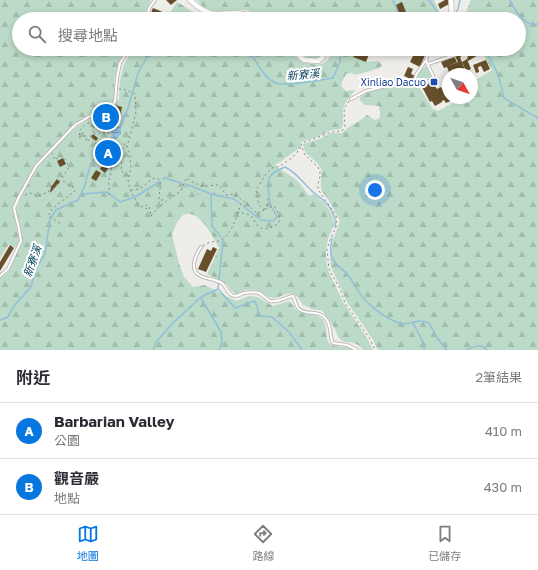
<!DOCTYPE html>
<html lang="zh-TW">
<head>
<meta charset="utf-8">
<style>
	:root { --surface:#fff; --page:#f2f2f3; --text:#2b2b33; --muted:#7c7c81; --line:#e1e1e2; --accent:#0677df }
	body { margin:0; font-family:"Golos Text","Noto Sans TC",sans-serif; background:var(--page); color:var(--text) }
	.compass { position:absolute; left:442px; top:68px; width:36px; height:36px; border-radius:50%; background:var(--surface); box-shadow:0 2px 6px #0003; rotate:130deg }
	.you { position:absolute; left:375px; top:190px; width:14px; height:14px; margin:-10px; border:3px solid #fff; border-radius:50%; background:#1a73e8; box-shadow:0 0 0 6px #1a73e833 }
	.badge { display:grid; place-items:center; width:26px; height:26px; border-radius:50%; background:var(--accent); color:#fff; font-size:13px; font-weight:700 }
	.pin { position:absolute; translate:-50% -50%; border:2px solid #fff; box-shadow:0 1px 4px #0006 }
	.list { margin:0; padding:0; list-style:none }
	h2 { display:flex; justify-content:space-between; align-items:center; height:52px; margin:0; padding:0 16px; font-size:17px }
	h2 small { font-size:13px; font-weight:400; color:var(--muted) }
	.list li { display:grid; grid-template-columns:26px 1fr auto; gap:12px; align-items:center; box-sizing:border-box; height:56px; padding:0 16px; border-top:1px solid var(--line) }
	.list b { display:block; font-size:15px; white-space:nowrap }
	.list p { margin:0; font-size:13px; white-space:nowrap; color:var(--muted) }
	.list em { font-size:13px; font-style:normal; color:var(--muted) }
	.icon { flex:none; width:22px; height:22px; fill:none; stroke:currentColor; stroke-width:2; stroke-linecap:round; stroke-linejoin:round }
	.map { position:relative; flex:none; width:538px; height:350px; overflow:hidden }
	.search { position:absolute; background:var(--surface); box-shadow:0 2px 6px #0003; left:12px; right:12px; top:12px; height:44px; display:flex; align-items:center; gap:10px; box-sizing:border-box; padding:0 14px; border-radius:22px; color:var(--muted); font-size:15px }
	.sheet { height:164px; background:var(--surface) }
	nav { display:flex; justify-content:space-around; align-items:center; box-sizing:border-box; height:56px; border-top:1px solid var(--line); background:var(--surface); font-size:11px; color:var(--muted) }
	nav a { display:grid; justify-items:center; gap:2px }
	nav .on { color:var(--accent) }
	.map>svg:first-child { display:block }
	.green { fill:#bbdac7 }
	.forest { fill:url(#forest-firs) }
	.wetland { fill:url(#wetland-marsh) }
	.water { fill:url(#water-rules) }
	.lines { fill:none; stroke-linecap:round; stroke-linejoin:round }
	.stream { stroke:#92bfda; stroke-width:1.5 }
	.building { fill:#664f2a }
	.service-casing { stroke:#bdbbb7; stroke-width:4 }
	.minor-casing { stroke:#bdbbb7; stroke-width:6 }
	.path { stroke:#888785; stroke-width:1; stroke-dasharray:2 3; stroke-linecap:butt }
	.service { stroke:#fff; stroke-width:2 }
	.minor { stroke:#fff; stroke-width:4.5 }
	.transit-dot { fill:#1a4fb4; stroke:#fff; stroke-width:1.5 }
	.labels { text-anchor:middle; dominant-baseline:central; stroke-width:4; stroke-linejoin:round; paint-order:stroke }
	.transit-label { font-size:10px; fill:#164399; stroke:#fff; text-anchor:end }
	.water-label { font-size:11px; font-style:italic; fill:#0b4561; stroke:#fff }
</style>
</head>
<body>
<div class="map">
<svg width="538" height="350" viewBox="0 0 538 350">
	<defs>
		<pattern id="forest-firs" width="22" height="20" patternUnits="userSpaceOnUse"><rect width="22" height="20" fill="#bbdac7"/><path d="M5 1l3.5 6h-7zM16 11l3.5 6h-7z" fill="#a1bcab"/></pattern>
		<pattern id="wetland-marsh" width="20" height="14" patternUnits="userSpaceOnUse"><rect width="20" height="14" fill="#bbdac7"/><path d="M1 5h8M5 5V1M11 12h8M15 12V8" fill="none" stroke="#a1bcab"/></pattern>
		<pattern id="water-rules" width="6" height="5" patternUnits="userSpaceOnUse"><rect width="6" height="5" fill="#92bfda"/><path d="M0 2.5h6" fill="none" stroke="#789cb1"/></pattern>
	</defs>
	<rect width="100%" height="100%" fill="#efede9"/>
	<path class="green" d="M 426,66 L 432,78 L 417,79 L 420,71 Z"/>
	<path class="forest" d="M 0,0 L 151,0 L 143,19 L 19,19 L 19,49 L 127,49 L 119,61 L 114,81 L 114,100 L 108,106 L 103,109 L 92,113 L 75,124 L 59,139 L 35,165 L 17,198 L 13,208 L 19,241 L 16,248 L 9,244 L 0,259 Z
		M 197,0 L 434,0 L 443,19 L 406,19 L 393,16 L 377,19 L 256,19 C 255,17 253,13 250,12 C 246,9 242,10 238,10 C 223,11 207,15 197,0 Z
		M 471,0 L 538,0 L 538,350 L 378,350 L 372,338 L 347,302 L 331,267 L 330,258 L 333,240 L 340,221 C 336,214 333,207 329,201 C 327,198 324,194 322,191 C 319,184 323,175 321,169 C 317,158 305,159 303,144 L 319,139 L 332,133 L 342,133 C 349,126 359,122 367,115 L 375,120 L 380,118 L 380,112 L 379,106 L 365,105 L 360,100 L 360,97 C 377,86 400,86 419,87 L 433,109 L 438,111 L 463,98 L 472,98 L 472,87 L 477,79 L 492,70 L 480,49 L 519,49 L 519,19 L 463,19 Z
		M 177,2 C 187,7 197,17 208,19 C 210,19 214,18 217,17 C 226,16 237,15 245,19 L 166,19 Z
		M 133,49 L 291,49 C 293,52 295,57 299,59 C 301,61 305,62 308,63 C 321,67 330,63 332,49 L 356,49 L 353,57 L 366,62 L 378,61 L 382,65 L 380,68 L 356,75 L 351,73 L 346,74 L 342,82 L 341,86 L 346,91 L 355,90 C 351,96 344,102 343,110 C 342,117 345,123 341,129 L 332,130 L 317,137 L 301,142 L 300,148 C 291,153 284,160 275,165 C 282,172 284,171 291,176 C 299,181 304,189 309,196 L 314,194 L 325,204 L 332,214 L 334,224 L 328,239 L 326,250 L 326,258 L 328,270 L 343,302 L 367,338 L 373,350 L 363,350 C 355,339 348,345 341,340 C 337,337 337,333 335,329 C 331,323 327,317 323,311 L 312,309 L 303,305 C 300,301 298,295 292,294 C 286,292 280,298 274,298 C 267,298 264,293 258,291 C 251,288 242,290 237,294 L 231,291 L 227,284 L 207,274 L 219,248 C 214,238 201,214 189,214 C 187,214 185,214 183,215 L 177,222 L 172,235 L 179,263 L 184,277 L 193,287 L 205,285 L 236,301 L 249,296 L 258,297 L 273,306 L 289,301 C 293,304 295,310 299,312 C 306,315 314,313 321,318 C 329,324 324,338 330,344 C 334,347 341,346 346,347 C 349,348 352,349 355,350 L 0,350 L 0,278 L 8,272 L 22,243 L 21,228 L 16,209 L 25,189 L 38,167 L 67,135 L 77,127 L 90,118 L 108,111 L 119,99 L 120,81 L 123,66 Z
		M 299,49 L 324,49 C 318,63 306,60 299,49 Z"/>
	<path class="wetland" d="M 185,181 C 192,185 198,186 205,189 C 209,190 211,192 215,193 L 218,201 L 214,205 C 208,203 207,196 200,194 L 200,197 L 197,197 L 195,191 L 192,189 L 182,187 Z"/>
	<path class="water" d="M 121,126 L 121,134 L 114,141 L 111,133 L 113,128 Z"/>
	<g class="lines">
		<path class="stream" d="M 393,0 L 398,13 L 398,16
			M 429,0 L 442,19
			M 510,0 C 513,8 523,22 531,24 C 534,25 536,24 538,24
			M 454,17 L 458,9 L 460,0
			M 233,49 L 238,53 L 253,57 C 259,66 265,78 275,83 C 285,87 321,80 333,78 L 340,62 L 340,49
			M 482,49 C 496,62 500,81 504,98 L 538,118
			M 120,128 L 128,108 L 138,73 L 147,57 L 161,52 L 179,56 L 188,49
			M 109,141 L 113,135
			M 163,179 L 165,178 L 181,183
			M 186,184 L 211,194 L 212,226 L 221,237
			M 82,194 L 107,192 L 120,202 L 135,197 L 159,182
			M 211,194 L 234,199 L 239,203
			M 271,205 L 270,203 C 268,181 263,176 285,167 C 296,172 302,182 311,190 C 314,194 319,196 323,200 C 330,206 337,217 335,227
			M 243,206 L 261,220 L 273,221 L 277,217 L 273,209
			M 332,238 C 331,245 329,255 334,261 C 337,266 343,269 347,274 C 352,279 353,284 357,289 C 364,302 381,315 394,321 C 405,327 409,322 420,321 C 423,321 426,322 429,323 L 437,338 L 447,350
			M 218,289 L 235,308 L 255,301 L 260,316 L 272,317 L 289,332 L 302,350
			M 201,298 L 221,332 L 222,343 L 219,350
			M 0,320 L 8,317 L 13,307 L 31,287 L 34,275 L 38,265 L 45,254 L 50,219 L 56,210 L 78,200 L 84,188 L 91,163 L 106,145
			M 413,323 L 424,344 L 424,350
			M 153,350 L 157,341 L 173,323 L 201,297 L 218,289 L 223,240
			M 467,350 C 474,346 481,343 487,350"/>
	</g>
	<path class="building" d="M 166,0 L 177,0 L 171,5 Z
		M 445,0 L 450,0 L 451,3 L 440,9 L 438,4 Z
		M 402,2 L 406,12 L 400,15 L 396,5 Z
		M 153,8 L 165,13 L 163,19 L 158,19 L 150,15 Z
		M 356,49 L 371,49 L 366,62 L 353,57 Z
		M 402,49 L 414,49 L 425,55 L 420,67 L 410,62 L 414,54 Z
		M 468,49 L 476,49 L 471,52 L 472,53 L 478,50 L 480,54 L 468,61 L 467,58 L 468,57 L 465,51 Z
		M 463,52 L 464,55 L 460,57 L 466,73 L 463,74 L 457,74 L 455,70 L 449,72 L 447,67 L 444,68 L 441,62 L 454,56 L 457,62 L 448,66 L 458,62 L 455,56 Z
		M 467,59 L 471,69 L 466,71 L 462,62 Z
		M 486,60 L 490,69 L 484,72 L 481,66 L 478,67 L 479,72 L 476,73 L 473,65 Z
		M 408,67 L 413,69 L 411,74 L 416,76 L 413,80 L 404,76 Z
		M 435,81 L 437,84 L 435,86 L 437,89 L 441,87 L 445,94 L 448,92 L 448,98 L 456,98 L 446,103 L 444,100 L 442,101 L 442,102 L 435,106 L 432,101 L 430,102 L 422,87 Z
		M 114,105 L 122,107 L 120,115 L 112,113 Z
		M 103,113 L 110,117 L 108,121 L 101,118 Z
		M 93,134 L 98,138 L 96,141 L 91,137 Z
		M 63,158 L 66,164 L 60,167 L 57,161 Z
		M 106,160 L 111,164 L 105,173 L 100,169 Z
		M 96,170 L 101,173 L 96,181 L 91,178 Z
		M 57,179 L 60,182 L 50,193 L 51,187 Z
		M 10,245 L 14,248 L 0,271 L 0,262 Z
		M 213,247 L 217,249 L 206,272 L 198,269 L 207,249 L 211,251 Z"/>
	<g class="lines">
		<defs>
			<path id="service" d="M 145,19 L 150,7 L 155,0
				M 428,64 L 455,55 L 462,50
				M 414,82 L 423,83 L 433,80 L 434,78 L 426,61
				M 351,99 L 366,91 L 386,86 L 394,82 L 397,81 L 414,82 L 416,75 L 426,60 L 428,54 L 433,49
				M 201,247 C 196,254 189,269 199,275 C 205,279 215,279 222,283 C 227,287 228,296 235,296 C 238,296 241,294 244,293 C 249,292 254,292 259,293 C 263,295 266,299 270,301 C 277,303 286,297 293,296 C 296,301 295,306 300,310 C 308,315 320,310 326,319 C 332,326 329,336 333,343 L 347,345 L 357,350
				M 0,276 L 8,269 L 21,241 L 19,229 L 14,208 L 19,197 L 36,166 L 75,125 L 92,115 L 109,108 L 115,102 L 117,78 L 120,63 L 129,49"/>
			<path id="minor" d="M 190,0 C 197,7 205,13 215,14 C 228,15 242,9 253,19
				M 451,0 L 452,19
				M 387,19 L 397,19
				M 296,49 L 300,57 L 305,60 L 318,61 L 322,58 L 327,49"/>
		</defs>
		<use href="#service" class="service-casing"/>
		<use href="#minor" class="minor-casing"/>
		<path class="path" d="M 190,19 L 199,13
			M 422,49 L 426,51
			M 119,89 L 127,90 L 135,94 L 136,112 L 127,147 L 130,156 L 131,167 L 128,181 L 131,192 L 139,205 L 147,209 L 146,205 L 149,206 L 151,215
			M 349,101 L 345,107 L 344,112 L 345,126 L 342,131 L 332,132 L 302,143 L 301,145 L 305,155 L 318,167 L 320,172 L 320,177 L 318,184 L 318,189 L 321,194 L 336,215 L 337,225 L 330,240 L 327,249 L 329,269 L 340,289 L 345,303 L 370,339 L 375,350
			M 96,117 L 106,122
			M 108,122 L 113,117 L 118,115 L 117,104
			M 103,123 L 96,120 L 86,124 L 80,130 L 79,138 L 82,136 L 86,136 L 87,142 L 95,133 L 97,135 L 102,132 L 109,133 L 108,135
			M 107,123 L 96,123 L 94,124 L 93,133 L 90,137 L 96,142 L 95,147 L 106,139 L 108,145 L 105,155 L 112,164 L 111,169
			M 120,157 L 122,165 L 121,171 L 128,176
			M 110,161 L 113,162 L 118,156
			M 131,190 C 135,190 141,189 144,186 C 150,182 152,175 160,180 C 161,187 159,193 159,200 L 166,200
			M 25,195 L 31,193 L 37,196 C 54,192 60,181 69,167 L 66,160 L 61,156 L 55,160 L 52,153
			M 109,195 C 110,190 108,184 109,180 C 110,175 112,173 111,169 L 118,163 L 119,155 L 123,149 L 125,143 L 127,147
			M 237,212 C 241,213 244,213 247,214 C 256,217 253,225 263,229 C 280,227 284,220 274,206 L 270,208 L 266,209 L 268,198
			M 151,216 L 157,209 L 170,198 L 181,191 L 186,178 C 191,181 199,186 205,186 C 209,186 214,185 219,185 L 226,195 L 233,194 C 242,199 250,206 257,214 L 266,209 L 263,209 L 259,205 L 256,190 L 266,174 L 272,168 L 280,166 L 293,157 L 301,147
			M 60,223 L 48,216 L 53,208 L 75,191 L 73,187 L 61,180
			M 203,246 C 206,244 209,242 212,242 C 216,241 218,242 221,240 C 234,232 237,214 242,201"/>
		<use href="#service" class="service"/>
		<use href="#minor" class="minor"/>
	</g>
	<rect class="transit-dot" x="430" y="78" width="8" height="8" rx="2"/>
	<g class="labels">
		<g class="transit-label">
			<text x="426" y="82">Xinliao Dacuo</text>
		</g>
		<g class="water-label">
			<text transform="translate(303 74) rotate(-5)">新寮溪</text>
			<text transform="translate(32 261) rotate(-70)">新寮溪</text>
		</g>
	</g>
</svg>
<svg class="compass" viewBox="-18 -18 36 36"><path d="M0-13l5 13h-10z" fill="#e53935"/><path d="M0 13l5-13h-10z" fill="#7c7c81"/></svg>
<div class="you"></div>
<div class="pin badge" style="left:108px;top:153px">A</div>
<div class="pin badge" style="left:106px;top:117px">B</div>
<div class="search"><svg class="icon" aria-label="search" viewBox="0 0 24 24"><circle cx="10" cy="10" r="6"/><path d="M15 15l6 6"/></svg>搜尋地點</div>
</div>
<section class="sheet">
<h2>附近<small>2筆結果</small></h2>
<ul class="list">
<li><span class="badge">A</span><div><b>Barbarian Valley</b><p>公園</p></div><em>410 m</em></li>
<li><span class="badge">B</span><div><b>觀音嚴</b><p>地點</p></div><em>430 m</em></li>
</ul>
</section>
<nav>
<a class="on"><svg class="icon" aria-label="map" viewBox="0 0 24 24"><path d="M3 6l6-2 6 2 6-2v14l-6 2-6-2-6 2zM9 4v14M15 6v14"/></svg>地圖</a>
<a><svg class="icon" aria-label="directions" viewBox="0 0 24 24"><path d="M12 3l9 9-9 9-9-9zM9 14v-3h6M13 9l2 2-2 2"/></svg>路線</a>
<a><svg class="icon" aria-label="saved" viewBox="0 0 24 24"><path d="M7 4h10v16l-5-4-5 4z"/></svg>已儲存</a>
</nav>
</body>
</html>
